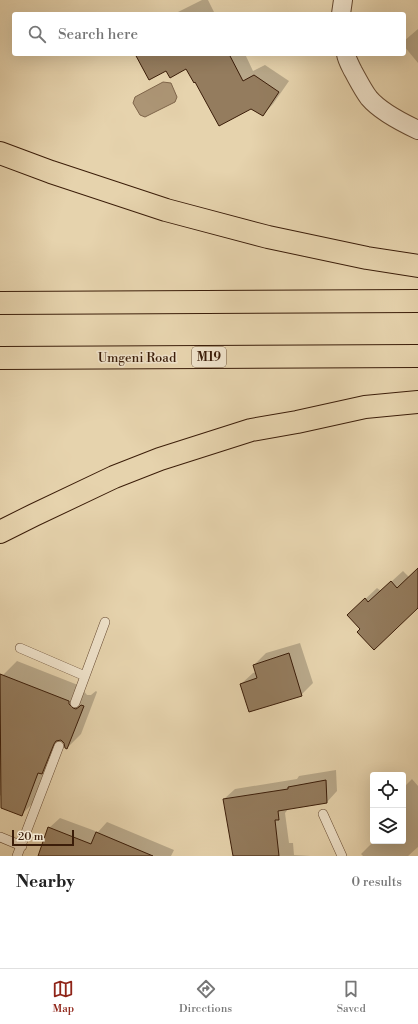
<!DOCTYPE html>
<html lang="en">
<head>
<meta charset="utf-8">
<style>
	:root { --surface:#fff; --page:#f2f2f2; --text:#222; --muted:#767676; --line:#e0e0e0; --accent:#8f2418 }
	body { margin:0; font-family:"Libre Bodoni",serif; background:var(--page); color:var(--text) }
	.controls { position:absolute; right:12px; bottom:12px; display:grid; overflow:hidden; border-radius:4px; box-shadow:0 4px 16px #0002 }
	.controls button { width:36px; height:36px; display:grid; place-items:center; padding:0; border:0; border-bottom:1px solid var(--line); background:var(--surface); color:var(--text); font:20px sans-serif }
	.scale { position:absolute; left:12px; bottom:10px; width:62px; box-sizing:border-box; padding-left:4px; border:2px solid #3b1d09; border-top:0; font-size:11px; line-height:14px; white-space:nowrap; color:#3b1d09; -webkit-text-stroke:3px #efe2ca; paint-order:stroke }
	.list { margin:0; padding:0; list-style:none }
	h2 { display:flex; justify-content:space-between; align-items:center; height:52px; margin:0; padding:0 16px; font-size:17px }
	h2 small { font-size:13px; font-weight:400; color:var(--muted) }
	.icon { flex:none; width:22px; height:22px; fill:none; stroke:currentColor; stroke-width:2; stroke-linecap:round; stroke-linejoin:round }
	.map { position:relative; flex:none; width:418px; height:856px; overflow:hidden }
	.search { position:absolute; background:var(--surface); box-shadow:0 4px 16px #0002; left:12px; right:12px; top:12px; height:44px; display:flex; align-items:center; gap:10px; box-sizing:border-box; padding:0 14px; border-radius:4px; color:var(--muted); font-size:15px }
	.sheet { height:112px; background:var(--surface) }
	nav { display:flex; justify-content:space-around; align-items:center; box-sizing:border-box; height:56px; border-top:1px solid var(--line); background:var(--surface); font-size:11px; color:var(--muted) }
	nav a { display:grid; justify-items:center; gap:2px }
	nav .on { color:var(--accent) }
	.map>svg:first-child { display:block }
	.water { fill:#ac9575; stroke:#7f654a }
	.shadow { fill:#0003 }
	.building { fill:#947c5e; stroke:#3b1d09 }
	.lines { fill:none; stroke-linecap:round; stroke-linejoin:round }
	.lane-casing { stroke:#664a32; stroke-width:10 }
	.street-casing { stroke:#664a32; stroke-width:20 }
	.highway-casing { stroke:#3b1d09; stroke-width:24 }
	.lane { stroke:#efe2ca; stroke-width:9 }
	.street { stroke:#efe2ca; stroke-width:18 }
	.highway { stroke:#e6d3ad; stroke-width:22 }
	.labels { text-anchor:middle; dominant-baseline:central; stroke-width:3; stroke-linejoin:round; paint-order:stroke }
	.shield { fill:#efe2ca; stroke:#715843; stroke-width:1 }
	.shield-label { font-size:12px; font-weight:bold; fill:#3b1d09 }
	.street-label { font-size:13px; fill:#3b1d09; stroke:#efe2ca }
</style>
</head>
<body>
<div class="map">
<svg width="418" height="856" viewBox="0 0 418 856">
	<rect width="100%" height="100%" fill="#e6d3ad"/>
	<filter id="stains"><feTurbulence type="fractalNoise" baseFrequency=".005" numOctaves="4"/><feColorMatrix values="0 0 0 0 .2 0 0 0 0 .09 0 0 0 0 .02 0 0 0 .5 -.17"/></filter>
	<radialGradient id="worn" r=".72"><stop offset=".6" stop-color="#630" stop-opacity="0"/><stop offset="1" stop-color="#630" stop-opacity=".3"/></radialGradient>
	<path class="water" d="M 163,82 L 171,83 L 177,97 L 175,102 L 145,117 L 140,115 L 133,103 L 135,97 Z"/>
	<path class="shadow" d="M 202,0 L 208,0 L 215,14 L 176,14 L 178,12 Z
		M 418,29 L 418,63 L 404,46 L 404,41 Z
		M 136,54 L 245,54 L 253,71 L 265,65 L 289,81 L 273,104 L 263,115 L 187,68 L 167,70 Z
		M 418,569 L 418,607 L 361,629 L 360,604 L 377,588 L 381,591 L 403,571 L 409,577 Z
		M 300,643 L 313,683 L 301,695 L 241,684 L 253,673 L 256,672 L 254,665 L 266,653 Z
		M 17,661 L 83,687 L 83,690 L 87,695 L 91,695 L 96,691 L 97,692 L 81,734 L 67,748 L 65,742 L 63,740 L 55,759 L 35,801 L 21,815 L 0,795 L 0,682 L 3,675 Z
		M 336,770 L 337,791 L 327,802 L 289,808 L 285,813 L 289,843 L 293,843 L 294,855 L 311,856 L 256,856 L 224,799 L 235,789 L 297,779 L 299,776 Z
		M 412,779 L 418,786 L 418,847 L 408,856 L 363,856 L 361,854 L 374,841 L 403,841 L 403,788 Z
		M 60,818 L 98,832 L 107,822 L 174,850 L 171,856 L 39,856 L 49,828 Z"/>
	<path class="building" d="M 135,54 L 229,54 L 243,81 L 254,75 L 279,92 L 263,116 L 251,109 L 219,126 L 195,82 L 194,83 L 186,69 L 170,78 L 166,71 L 149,80 Z
		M 418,568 L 418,608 L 374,650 L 357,632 L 360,629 L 347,615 L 365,598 L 368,602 L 391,581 L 397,588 Z
		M 289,653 L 302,696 L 249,712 L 240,684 L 257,678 L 253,665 Z
		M 0,674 L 69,701 L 69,704 L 73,708 L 76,709 L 79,707 L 81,705 L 84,706 L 67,749 L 65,748 L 64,743 L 61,740 L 56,741 L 54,744 L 42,774 L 38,773 L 22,816 L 1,808 Z
		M 326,780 L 327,803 L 278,811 L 279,820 L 275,820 L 279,856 L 233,856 L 223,799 L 288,789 L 288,787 Z
		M 48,827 L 91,844 L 96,832 L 153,856 L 38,856 Z"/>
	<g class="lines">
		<defs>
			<path id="lane" d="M 20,648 L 85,676
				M 75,703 L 105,622
				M 323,814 L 342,856
				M 0,837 L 22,846
				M 17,856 L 59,746"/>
			<path id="street" d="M 341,14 L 343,0
				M 346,54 C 347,60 350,65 353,71 C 358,80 363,90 369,98 C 380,111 403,123 418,130"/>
			<path id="highway" d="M 0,153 L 51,172 L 166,210 L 268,237 L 367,258 L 418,266
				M 0,303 L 418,301
				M 0,358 L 418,356
				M 0,532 L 34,515 L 114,477 L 160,459 L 251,430 L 297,422 L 365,407 L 418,402"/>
		</defs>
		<use href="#lane" class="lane-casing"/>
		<use href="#street" class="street-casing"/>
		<use href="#highway" class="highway-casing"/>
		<use href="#lane" class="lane"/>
		<use href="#street" class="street"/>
		<use href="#highway" class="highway"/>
	</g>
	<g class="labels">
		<rect class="shield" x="192" y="347" width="34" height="20" rx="3"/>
		<g class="shield-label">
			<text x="209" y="357">M19</text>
		</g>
		<g class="street-label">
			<text x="137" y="358">Umgeni Road</text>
		</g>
	</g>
	<rect width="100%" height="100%" filter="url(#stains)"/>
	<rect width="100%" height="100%" fill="url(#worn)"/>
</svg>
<div class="controls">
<button><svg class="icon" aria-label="locate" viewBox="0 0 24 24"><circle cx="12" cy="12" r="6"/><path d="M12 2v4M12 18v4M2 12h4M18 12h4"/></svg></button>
<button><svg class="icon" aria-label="layers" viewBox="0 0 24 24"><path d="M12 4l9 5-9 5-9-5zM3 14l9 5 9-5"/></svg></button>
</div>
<div class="scale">20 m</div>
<div class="search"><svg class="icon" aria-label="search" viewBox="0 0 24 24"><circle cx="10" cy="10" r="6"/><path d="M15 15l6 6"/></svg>Search here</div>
</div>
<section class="sheet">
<h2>Nearby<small>0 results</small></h2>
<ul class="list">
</ul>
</section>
<nav>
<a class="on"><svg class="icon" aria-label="map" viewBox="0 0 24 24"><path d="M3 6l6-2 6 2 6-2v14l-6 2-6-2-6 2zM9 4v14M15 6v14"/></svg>Map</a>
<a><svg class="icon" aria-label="directions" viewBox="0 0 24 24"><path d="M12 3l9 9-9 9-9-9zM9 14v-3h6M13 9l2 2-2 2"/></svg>Directions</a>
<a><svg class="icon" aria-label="saved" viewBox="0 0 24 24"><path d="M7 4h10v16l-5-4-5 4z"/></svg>Saved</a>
</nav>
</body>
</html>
